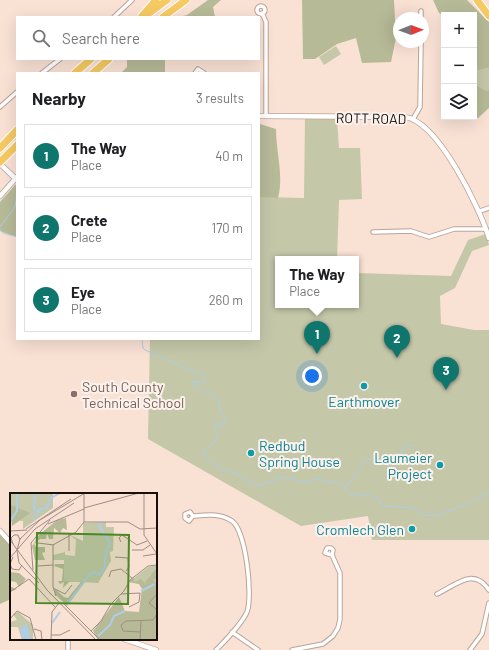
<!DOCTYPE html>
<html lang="en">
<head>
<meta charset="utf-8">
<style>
	:root { --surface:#fff; --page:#f2f2f2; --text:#202124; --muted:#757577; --line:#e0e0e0; --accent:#0f766e }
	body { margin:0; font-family:Barlow,sans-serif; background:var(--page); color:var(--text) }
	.controls { position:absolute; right:12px; top:12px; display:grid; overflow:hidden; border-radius:0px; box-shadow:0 4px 16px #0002 }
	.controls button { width:36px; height:36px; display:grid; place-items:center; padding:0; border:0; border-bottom:1px solid var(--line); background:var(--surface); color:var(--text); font:20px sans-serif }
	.compass { position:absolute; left:393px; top:12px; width:36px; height:36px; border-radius:50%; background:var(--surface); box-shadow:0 4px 16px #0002; rotate:89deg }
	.you { position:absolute; left:312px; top:376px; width:14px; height:14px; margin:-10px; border:3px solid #fff; border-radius:50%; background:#1a73e8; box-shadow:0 0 0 6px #1a73e833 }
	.badge { display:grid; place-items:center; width:26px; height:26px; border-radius:50%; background:var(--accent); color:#fff; font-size:13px; font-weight:700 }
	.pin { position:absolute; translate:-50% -33px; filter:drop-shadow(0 1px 2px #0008) }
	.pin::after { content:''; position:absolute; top:21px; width:14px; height:12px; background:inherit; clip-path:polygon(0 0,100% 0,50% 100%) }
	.popup { position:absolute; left:275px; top:256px; width:84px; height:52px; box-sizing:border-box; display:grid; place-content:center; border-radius:0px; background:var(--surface); filter:drop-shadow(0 1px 3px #0005); font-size:13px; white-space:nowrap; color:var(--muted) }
	.popup b { font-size:15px; color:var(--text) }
	.popup::after { content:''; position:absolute; left:50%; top:100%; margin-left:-8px; border:8px solid transparent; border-top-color:var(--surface) }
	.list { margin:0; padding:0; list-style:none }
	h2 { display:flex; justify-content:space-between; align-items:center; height:52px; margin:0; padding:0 16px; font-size:17px }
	h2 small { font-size:13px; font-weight:400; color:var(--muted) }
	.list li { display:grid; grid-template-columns:26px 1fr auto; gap:12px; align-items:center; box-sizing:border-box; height:64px; margin:0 8px 8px; padding:0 8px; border:1px solid var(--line); border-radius:0px }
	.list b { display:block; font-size:15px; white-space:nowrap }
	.list p { margin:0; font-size:13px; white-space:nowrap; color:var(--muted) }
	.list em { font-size:13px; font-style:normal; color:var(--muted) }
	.icon { flex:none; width:22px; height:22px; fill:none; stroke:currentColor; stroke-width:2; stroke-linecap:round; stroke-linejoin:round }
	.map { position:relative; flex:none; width:489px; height:650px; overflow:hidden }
	.search { position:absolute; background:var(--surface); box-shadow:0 4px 16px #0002; left:16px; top:16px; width:244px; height:44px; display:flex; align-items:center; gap:10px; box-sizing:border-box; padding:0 14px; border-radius:0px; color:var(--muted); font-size:15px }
	.panel { position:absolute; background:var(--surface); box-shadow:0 4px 16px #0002; left:16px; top:72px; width:244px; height:268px; border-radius:0px }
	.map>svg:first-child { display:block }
	.green { fill:#c4c7a8 }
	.forest { fill:#b7ba97 }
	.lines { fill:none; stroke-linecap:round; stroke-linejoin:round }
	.stream { stroke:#adcee6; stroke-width:1 }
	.minor-casing { stroke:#bba498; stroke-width:5.5 }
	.tertiary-casing { stroke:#bba498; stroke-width:6 }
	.motorway-casing { stroke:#fff; stroke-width:9 }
	.minor { stroke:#fff; stroke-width:3.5 }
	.tertiary { stroke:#fff; stroke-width:4.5 }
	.motorway { stroke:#f5ca63; stroke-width:7 }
	.culture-dot { fill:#0f9aa8; stroke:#fcf2ed; stroke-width:1.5 }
	.education-dot { fill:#8d6e63; stroke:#fcf2ed; stroke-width:1.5 }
	.labels { text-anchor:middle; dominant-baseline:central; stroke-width:4; stroke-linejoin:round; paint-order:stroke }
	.street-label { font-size:14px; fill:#18100c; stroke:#fcf2ed }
	.education-label { font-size:14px; fill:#785e54; stroke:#fcf2ed; text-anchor:start }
	.culture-label { font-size:14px; fill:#0d838f; stroke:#fcf2ed; text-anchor:end }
	.inset-river { fill:none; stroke:#adcee6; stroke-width:2 }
	.inset-road { fill:none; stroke:#9f8d84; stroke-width:1 }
	.view { fill:#4b8928; fill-opacity:0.15; stroke:#4b8928; stroke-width:2 }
	.inset-edge { fill:none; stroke:#18100c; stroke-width:2 }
</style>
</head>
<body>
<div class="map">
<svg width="489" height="650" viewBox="0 0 489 650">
	<rect width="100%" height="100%" fill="#f9e1d4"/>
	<path class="green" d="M 336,46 L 341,54 L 324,65 L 319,57 Z
		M 489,68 L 489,89 L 487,91 L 474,84 L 474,71 Z
		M 305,119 L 337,119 L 339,148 L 360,148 L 362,199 L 339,200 L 337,259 L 278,259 L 278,305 L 356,305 L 356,273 L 451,276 L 468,240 L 486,234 L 489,245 L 472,251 L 455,288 L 440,296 L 441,324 L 474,330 L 489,330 L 489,540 L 372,540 L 368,516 L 301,526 L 148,439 L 150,339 L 259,339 L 259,197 L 304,198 Z"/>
	<path class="forest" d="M 208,0 L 221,0 L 213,7 L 215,17 L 179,17 L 187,15 Z
		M 302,0 L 394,0 L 396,38 L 391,62 L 362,63 L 356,38 L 337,44 L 315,59 L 303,59 Z
		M 433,0 L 467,0 L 489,22 L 489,68 L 474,71 L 474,15 L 444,16 L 439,13 Z
		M 127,59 L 165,59 L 165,73 L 121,73 L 127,67 Z
		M 474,84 L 487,91 L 489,89 L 489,108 L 478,118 L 450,118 L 474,117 Z
		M 260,124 L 276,129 C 276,152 284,176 278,198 L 259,197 Z
		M 17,183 L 17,237 L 0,231 L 0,202 Z
		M 0,531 L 11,543 L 11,599 L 0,604 Z"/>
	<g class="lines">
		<path class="stream" d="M 0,227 L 15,207 L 17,194
			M 0,229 L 3,233 L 17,237
			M 142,339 L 143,348 L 145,350 L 204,376 L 205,379 L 204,383 L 192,381 L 194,386 L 218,398 L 220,411 L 225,418 L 223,426 L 220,424 L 214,424 L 217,434 L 215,442 L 203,452 L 205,457 L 223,470 L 236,473 L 246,480 L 259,486 L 283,477 L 304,482 L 318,479 L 341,484 L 351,494 L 359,496 L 369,495 L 379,499 L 382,506 L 413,508 L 423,515 L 434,516 L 471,503 L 489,492
			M 345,488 L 357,474 L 364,461 L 377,457 L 397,455 L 401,452 L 405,446 L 413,445"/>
		<defs>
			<path id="minor" d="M257 10a4 4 0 1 1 8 0a4 4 0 1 1-8 0Z
				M 421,11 L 421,18
				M 262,13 L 266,22 L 266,116
				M 114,17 L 132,0
				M 42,73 L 60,59
				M 195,73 L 198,69 L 204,73
				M 0,107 L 17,92
				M 413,119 L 420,107 L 421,42
				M 480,211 L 489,208
				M 373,232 L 411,231 L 429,237 L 454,229 L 486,229
				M 193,516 L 190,512 L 185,514 L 185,518 L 189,521 L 193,516 C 207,515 220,513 232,521 C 246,531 253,596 247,612 C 241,625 226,640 216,650
				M 437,594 C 455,586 473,566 489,590
				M 232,632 L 258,650
				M 68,650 L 68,639
				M 292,650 L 323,644 L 333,636 L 338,628 L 340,619 L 340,573 L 332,555 L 333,550 L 331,548 L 327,548 L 325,553 L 332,555
				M 470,650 L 482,634 L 489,603"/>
			<path id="tertiary" d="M 259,116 L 405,117 C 438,121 480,209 489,238
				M 0,164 L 15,178
				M 0,196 L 17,177
				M 0,531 L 11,543
				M 124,639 L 156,650"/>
			<path id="motorway" d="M 477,0 L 489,16
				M 142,16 L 156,0
				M 144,17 L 167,0
				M 163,17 L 186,0
				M 75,73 L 91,59
				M 93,73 L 109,59
				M 0,148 L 17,130
				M 0,162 L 17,145"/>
		</defs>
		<use href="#minor" class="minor-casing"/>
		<use href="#tertiary" class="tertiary-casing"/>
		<use href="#motorway" class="motorway-casing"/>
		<use href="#minor" class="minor"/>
		<use href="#tertiary" class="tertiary"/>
		<use href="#motorway" class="motorway"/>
	</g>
	<g class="culture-dot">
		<circle cx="364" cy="386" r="4"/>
		<circle cx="251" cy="453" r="4"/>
		<circle cx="440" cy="465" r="4"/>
		<circle cx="412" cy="529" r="4"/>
	</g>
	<circle class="education-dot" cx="74" cy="394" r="4"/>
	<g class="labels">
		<g class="street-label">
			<text transform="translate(371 118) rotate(1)">ROTT ROAD</text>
		</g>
		<g class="education-label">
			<text x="82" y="386">South County<tspan x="82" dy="16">Technical School</tspan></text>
		</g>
		<g class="culture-label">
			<text x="364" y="401" text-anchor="middle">Earthmover</text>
			<text x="259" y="445" text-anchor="start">Redbud<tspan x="259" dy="16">Spring House</tspan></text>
			<text x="432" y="457">Laumeier<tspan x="432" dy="16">Project</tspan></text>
			<text x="404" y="529">Cromlech Glen</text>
		</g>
	</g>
	<g transform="translate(10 493)">
		<rect width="147" height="147" fill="#f9e1d4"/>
		<path d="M 0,0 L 43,0 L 43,15 L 13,36 L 13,28 L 0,27 ZM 96,29 L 96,34 L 104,34 L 103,58 L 100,59 L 101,68 L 88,90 L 54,88 L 54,67 L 43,67 L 43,62 L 55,59 L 55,62 L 65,63 L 66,47 L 60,42 L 73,48 L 73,30 ZM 147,72 L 147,95 L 131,95 L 129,91 L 119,89 L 138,74 ZM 8,119 L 23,132 L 23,147 L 12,147 L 8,134 L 0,134 L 0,129 L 7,127 L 3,121 Z" fill="#c4c7a8"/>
		<path d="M 0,12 L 1,12 L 20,20 L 2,33 ZM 56,25 L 57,37 L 53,35 L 50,40 L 44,35 L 43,46 L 39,46 L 37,40 L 36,46 L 30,46 L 24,51 L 26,54 L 35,54 L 35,59 L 32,60 L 35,67 L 25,67 L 22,53 L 30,41 L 47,27 ZM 45,71 L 54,71 L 54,88 L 75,89 L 57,113 L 45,101 L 45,96 L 54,104 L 58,105 L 71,89 L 59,89 L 53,95 L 54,89 L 50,91 L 48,88 L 52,88 L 53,76 L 44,73 ZM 147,75 L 147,85 L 143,87 L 146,90 L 147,88 L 147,147 L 88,147 L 83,138 L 109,104 L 115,118 L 129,119 L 132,95 L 129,91 L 119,89 L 123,84 L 125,89 L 131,86 L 136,92 L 135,89 ZM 0,79 L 9,80 L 16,86 L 9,94 L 6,89 L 0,88 L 1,94 L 7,96 L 2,98 L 0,96 Z" fill="#b7ba97"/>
		<path d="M 17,130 L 17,133 L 21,147 L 13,147 L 10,136 Z" fill="#adcee6"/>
		<path class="inset-river" d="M 25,0 L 24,16 L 28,19M 1,27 L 7,18 L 7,0M 23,27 L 30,16 L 37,15 L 41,5 L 50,0M 131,98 L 145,91M 57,111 L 79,82 L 85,79 L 90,82 L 95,74 L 95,64 L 100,50 L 89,33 L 91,30M 42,130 L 50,119M 88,143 L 100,132 L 104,123 L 115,118"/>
		<path class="inset-road" d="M 134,0 L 134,42 L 147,61M 74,15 L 129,0M 74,29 L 118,29 L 130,36 L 147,35M 74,29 L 74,1M 38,31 L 74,16M 16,36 L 61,6M 0,38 L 17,37M 59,41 L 59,58M 0,47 L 37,97 L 86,147M 111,49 L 109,45 L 112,42 L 127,52 L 137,48M 28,50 L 44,52M 3,51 L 1,45 L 4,42 L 8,42 L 10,47M 122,57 L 133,57 L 140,52M 133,63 L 146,61M 3,64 L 0,71 L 2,76 L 9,77 L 12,72M 105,64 L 118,65 L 119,74 L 116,78M 0,65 L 25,36 L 64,10M 28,73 L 43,72M 23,77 L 21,50 L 40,27M 99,84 L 101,78 L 111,76 L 122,85M 29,90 L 9,70 L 7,57 L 10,46 L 30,27 L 75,0M 43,95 L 55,101 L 62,92M 0,99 L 19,86 L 45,114M 111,101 L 130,100 L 129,109 L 119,114M 147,101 L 139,110 L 147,117M 46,103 L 43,94 L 43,52 L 66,39 L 74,29M 54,111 L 90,147M 0,126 L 7,118 L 20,125 L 26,147M 24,136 L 31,138 L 32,147M 81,138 L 91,128 L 101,111 L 114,98 L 120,87 L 138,73 L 147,72M 130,139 L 113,138 L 111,132 L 116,128 L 143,127 L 147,121M 41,142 L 50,142 L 60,137M 41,147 L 42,119 L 49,110M 130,147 L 131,128"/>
		<path class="view" d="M 27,40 L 119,42 L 118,111 L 26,110 Z"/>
		<rect width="147" height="147" class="inset-edge"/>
	</g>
</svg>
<div class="controls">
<button>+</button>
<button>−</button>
<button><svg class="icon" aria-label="layers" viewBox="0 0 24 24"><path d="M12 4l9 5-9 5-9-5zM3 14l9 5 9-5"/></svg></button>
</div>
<svg class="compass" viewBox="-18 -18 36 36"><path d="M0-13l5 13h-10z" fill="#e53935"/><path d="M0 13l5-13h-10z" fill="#757577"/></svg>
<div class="you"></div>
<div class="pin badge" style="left:317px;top:354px">1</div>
<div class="popup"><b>The Way</b>Place</div>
<div class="pin badge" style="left:397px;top:358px">2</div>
<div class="pin badge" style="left:446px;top:390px">3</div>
<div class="search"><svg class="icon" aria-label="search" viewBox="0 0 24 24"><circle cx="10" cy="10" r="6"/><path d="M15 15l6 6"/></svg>Search here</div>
<section class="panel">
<h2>Nearby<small>3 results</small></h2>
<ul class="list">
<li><span class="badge">1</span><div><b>The Way</b><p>Place</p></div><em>40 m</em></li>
<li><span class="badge">2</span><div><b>Crete</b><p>Place</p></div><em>170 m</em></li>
<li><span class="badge">3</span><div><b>Eye</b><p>Place</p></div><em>260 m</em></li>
</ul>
</section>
</div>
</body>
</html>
